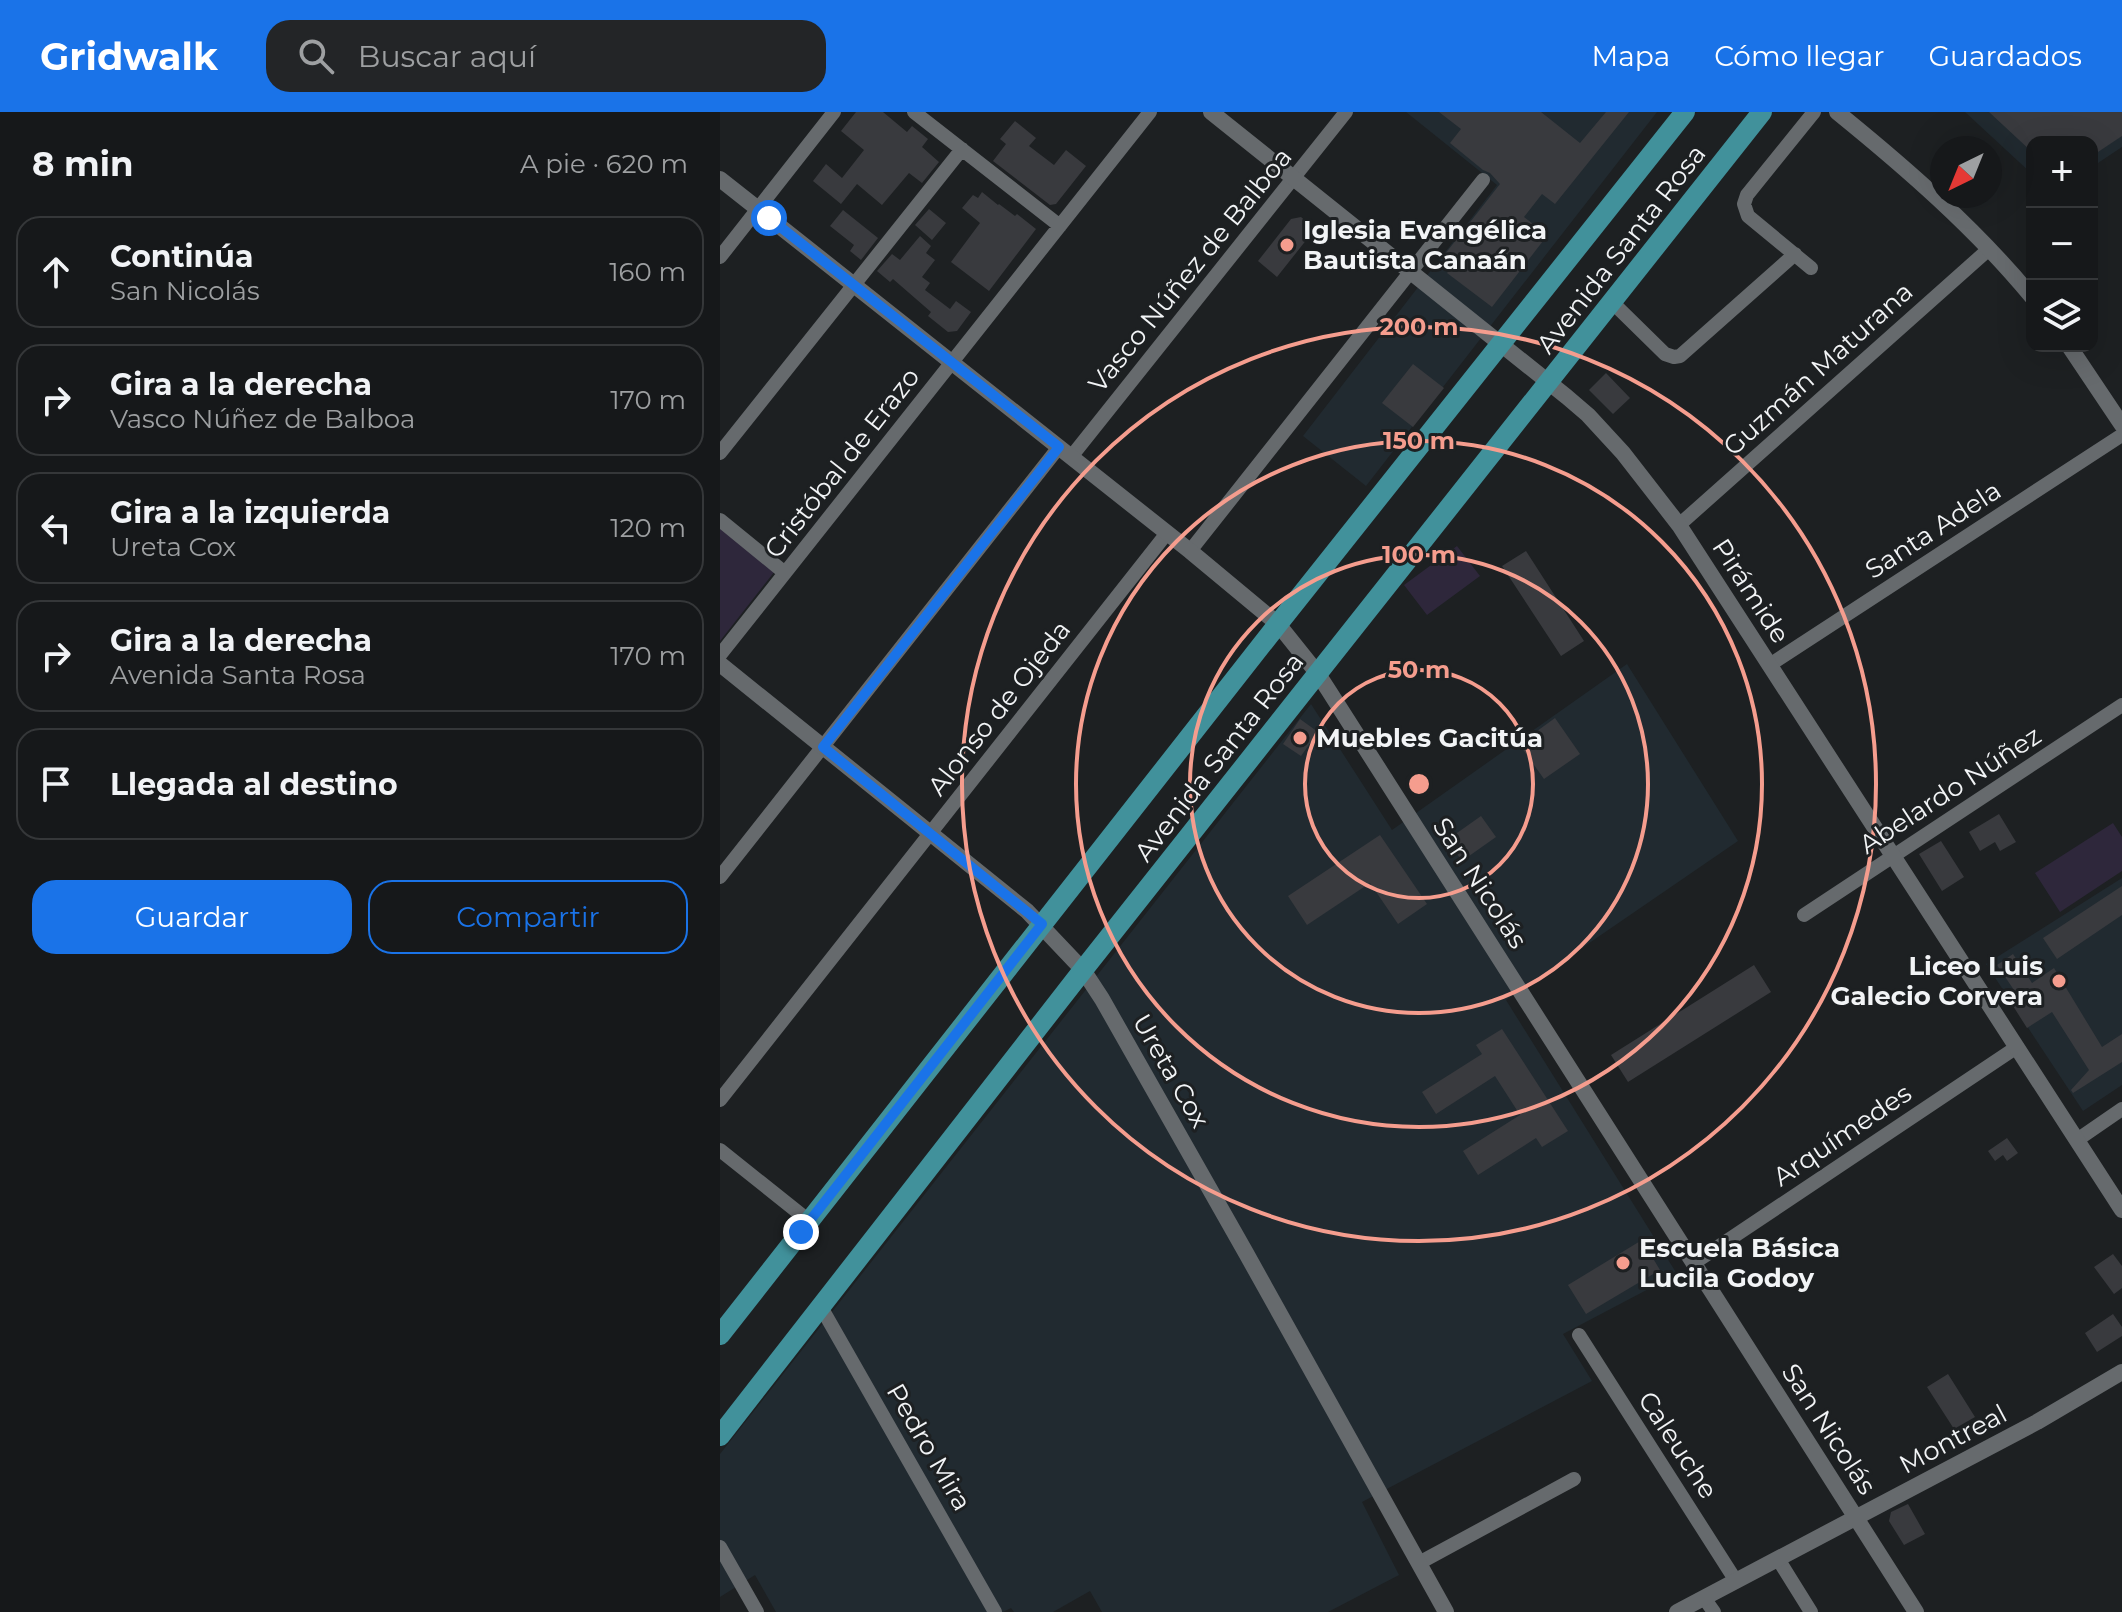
<!DOCTYPE html>
<html lang="es">
<head>
<meta charset="utf-8">
<style>
	:root { --surface:#16181a; --page:#232527; --text:#f1f3f6; --muted:#9ea0a2; --line:#353739; --accent:#1a73e8 }
	body { margin:0; font-family:Montserrat,sans-serif; background:var(--page); color:var(--text) }
	.controls { position:absolute; right:24px; top:24px; display:grid; overflow:hidden; border-radius:16px; box-shadow:0 8px 32px #0002 }
	.controls button { width:72px; height:72px; display:grid; place-items:center; padding:0; border:0; border-bottom:2px solid var(--line); background:var(--surface); color:var(--text); font:40px sans-serif }
	.compass { position:absolute; left:1210px; top:24px; width:72px; height:72px; border-radius:50%; background:var(--surface); box-shadow:0 8px 32px #0002; rotate:223deg }
	.stop { position:absolute; width:24px; height:24px; margin:-18px; border:6px solid #1a73e8; border-radius:50%; background:#fff }
	.stop.end { background:#1a73e8; border-color:#fff; box-shadow:0 2px 8px #0008 }
	.list { margin:0; padding:0; list-style:none }
	h2 { display:flex; justify-content:space-between; align-items:center; height:104px; margin:0; padding:0 32px; font-size:34px }
	h2 small { font-size:26px; font-weight:400; color:var(--muted) }
	.list li { display:grid; grid-template-columns:52px 1fr auto; gap:24px; align-items:center; box-sizing:border-box; height:112px; margin:0 16px 16px; padding:0 16px; border:2px solid var(--line); border-radius:24px }
	.list b { display:block; font-size:30px; white-space:nowrap }
	.list p { margin:0; font-size:26px; white-space:nowrap; color:var(--muted) }
	.list em { font-size:26px; font-style:normal; color:var(--muted) }
	.actions { display:flex; gap:16px; padding:24px 32px }
	.actions a { flex:1; padding:18px 0; border:2px solid var(--accent); border-radius:24px; text-align:center; font-size:28px; color:var(--accent) }
	.actions .main { background:var(--accent); color:#fff }
	.icon { flex:none; width:44px; height:44px; fill:none; stroke:currentColor; stroke-width:2; stroke-linecap:round; stroke-linejoin:round }
	.map { position:relative; flex:none; width:1402px; height:1500px; overflow:hidden }
	header { display:flex; align-items:center; gap:48px; box-sizing:border-box; height:112px; padding:0 40px; background:var(--accent); color:#fff }
	header strong { font-size:38px }
	nav { display:flex; gap:44px; margin-inline-start:auto; font-size:28px }
	.search { width:560px; height:72px; background:var(--page); display:flex; align-items:center; gap:20px; box-sizing:border-box; padding:0 28px; border-radius:24px; color:var(--muted); font-size:30px }
	main { display:flex }
	aside { flex:1; background:var(--surface) }
	.map>svg:first-child { display:block }
	.built { fill:#212a30 }
	.green { fill:#2e273b }
	.building { fill:#393a3e }
	.lines { fill:none; stroke-linecap:round; stroke-linejoin:round }
	.minor { stroke:#666a6d; stroke-width:14 }
	.tertiary { stroke:#666a6d; stroke-width:16 }
	.primary { stroke:#41919b; stroke-width:20 }
	.route { stroke:#1a73e8; stroke-width:10 }
	.ring { fill:none; stroke:#f59d8e; stroke-width:4 }
	.poi-dot { fill:#f59d8e; stroke:#1d2022; stroke-width:3 }
	.labels { text-anchor:middle; dominant-baseline:central; stroke-width:6; stroke-linejoin:round; paint-order:stroke }
	.poi-label { font-size:26px; font-weight:bold; fill:#f2f4f6; stroke:#1d2022; text-anchor:start }
	.street-label { font-size:26px; fill:#f2f4f6; stroke:#1d2022 }
	.centre { fill:#f59d8e; stroke:#1d2022; stroke-width:4 }
	.ring-label { font-size:24px; text-anchor:middle; font-weight:bold; fill:#f59d8e; stroke:#1d2022; stroke-width:6; stroke-linejoin:round; paint-order:stroke }
</style>
</head>
<body>
<header>
<strong>Gridwalk</strong>
<div class="search"><svg class="icon" aria-label="search" viewBox="0 0 24 24"><circle cx="10" cy="10" r="6"/><path d="M15 15l6 6"/></svg>Buscar aquí</div>
<nav><a>Mapa</a><a>Cómo llegar</a><a>Guardados</a></nav>
</header>
<main>
<aside>
<h2>8 min<small>A pie · 620 m</small></h2>
<ul class="list">
<li><svg class="icon" aria-label="ahead" viewBox="0 0 24 24"><path d="M12 20V5M6 11l6-6 6 6"/></svg><div><b>Continúa</b><p>San Nicolás</p></div><em>160 m</em></li>
<li><svg class="icon" aria-label="right" viewBox="0 0 24 24"><path d="M7 20v-9h11M14 6l5 5-5 5"/></svg><div><b>Gira a la derecha</b><p>Vasco Núñez de Balboa</p></div><em>170 m</em></li>
<li><svg class="icon" aria-label="left" viewBox="0 0 24 24"><path d="M17 20v-9H6M10 6l-5 5 5 5"/></svg><div><b>Gira a la izquierda</b><p>Ureta Cox</p></div><em>120 m</em></li>
<li><svg class="icon" aria-label="right" viewBox="0 0 24 24"><path d="M7 20v-9h11M14 6l5 5-5 5"/></svg><div><b>Gira a la derecha</b><p>Avenida Santa Rosa</p></div><em>170 m</em></li>
<li><svg class="icon" aria-label="arrive" viewBox="0 0 24 24"><path d="M6 21V4h12l-3 4 3 4H6"/></svg><div><b>Llegada al destino</b></div></li>
</ul>
<div class="actions"><a class="main">Guardar</a><a>Compartir</a></div>
</aside>
<div class="map">
<svg width="1402" height="1500" viewBox="0 0 1402 1500">
	<rect width="100%" height="100%" fill="#1d2022"/>
	<path class="built" d="M 686,0 L 937,0 L 646,374 L 583,324 L 777,73 Z
		M 1245,0 L 1402,0 L 1402,35 L 1372,55 L 1372,30 L 1312,30 L 1312,62 Z
		M 907,552 L 1018,729 L 786,888 L 957,1162 L 843,1222 L 872,1269 L 642,1390 L 679,1463 L 608,1500 L 382,1500 L 370,1479 L 333,1500 L 294,1500 L 291,1496 L 283,1500 L 56,1500 L 35,1463 L 0,1485 L 0,1342 L 591,592 L 672,718 Z
		M 1402,766 L 1402,973 L 1363,999 L 1266,852 Z"/>
	<path class="green" d="M 0,415 L 55,459 L 0,529 Z
		M 737,434 L 760,464 L 707,503 L 684,473 Z
		M 1393,711 L 1402,725 L 1402,759 L 1340,800 L 1315,761 Z"/>
	<path class="building" d="M 136,0 L 163,0 L 187,20 L 192,14 L 208,27 L 202,35 L 219,50 L 202,71 L 189,61 L 162,93 L 137,72 L 121,92 L 93,69 L 106,52 L 122,66 L 144,38 L 121,19 Z
		M 719,0 L 821,0 L 860,31 L 886,0 L 909,0 L 835,92 L 822,82 L 804,105 L 817,115 L 812,121 L 823,129 L 772,195 L 727,161 L 736,150 L 725,142 L 780,72 L 770,61 L 763,58 L 730,31 L 741,17 Z
		M 1269,0 L 1402,0 L 1402,24 L 1372,44 L 1372,30 L 1312,30 L 1312,40 Z
		M 295,9 L 316,26 L 309,34 L 334,53 L 346,38 L 366,54 L 336,92 L 330,93 L 273,49 L 286,32 L 280,27 Z
		M 262,80 L 278,93 L 279,92 L 295,104 L 297,102 L 316,117 L 269,179 L 231,150 L 260,111 L 242,96 L 253,83 L 258,86 Z
		M 209,97 L 226,111 L 212,128 L 195,113 Z
		M 123,98 L 158,126 L 141,148 L 130,139 L 134,133 L 110,114 Z
		M 581,105 L 595,117 L 557,165 L 538,149 L 571,107 Z
		M 200,124 L 211,134 L 206,141 L 215,148 L 202,165 L 210,171 L 205,178 L 230,197 L 236,189 L 251,200 L 237,219 L 228,220 L 208,204 L 211,200 L 173,167 L 170,170 L 157,159 L 172,142 L 180,148 Z
		M 693,252 L 724,276 L 693,315 L 662,291 Z
		M 886,261 L 910,286 L 893,302 L 869,278 Z
		M 806,439 L 864,529 L 841,544 L 782,454 Z
		M 835,606 L 860,642 L 824,667 L 799,632 Z
		M 580,607 L 598,620 L 581,644 L 563,632 Z
		M 1279,702 L 1296,730 L 1280,739 L 1275,730 L 1260,739 L 1249,720 Z
		M 761,704 L 776,725 L 742,749 L 727,728 Z
		M 660,723 L 707,792 L 678,812 L 650,771 L 587,813 L 568,784 Z
		M 1221,729 L 1244,765 L 1222,779 L 1199,742 Z
		M 1402,774 L 1402,803 L 1337,847 L 1323,826 Z
		M 1293,842 L 1312,871 L 1334,856 L 1382,935 L 1402,922 L 1402,950 L 1353,981 L 1351,978 L 1369,958 L 1332,900 L 1307,916 L 1288,886 L 1296,881 L 1277,853 Z
		M 1034,853 L 1051,880 L 908,970 L 891,943 Z
		M 782,917 L 848,1019 L 822,1035 L 816,1026 L 758,1063 L 743,1039 L 800,1003 L 775,964 L 716,1002 L 702,980 L 762,942 L 756,933 Z
		M 1287,1026 L 1298,1041 L 1287,1049 L 1283,1043 L 1275,1049 L 1268,1039 Z
		M 922,1128 L 940,1158 L 866,1202 L 848,1173 Z
		M 1393,1142 L 1402,1154 L 1402,1176 L 1394,1182 L 1374,1155 Z
		M 1393,1202 L 1402,1215 L 1402,1224 L 1377,1240 L 1365,1221 Z
		M 1228,1262 L 1255,1305 L 1234,1317 L 1207,1275 Z
		M 1188,1392 L 1205,1422 L 1184,1433 L 1169,1409 L 1171,1400 Z"/>
	<g class="lines">
		<path class="minor" d="M 194,0 L 340,114
			M 0,145 L 114,0
			M 1091,156 L 1028,104 L 1024,92 L 1027,83 L 1094,0
			M 892,190 L 945,242 L 954,245 L 960,244 L 1075,142
			M 0,341 L 242,37
			M 351,345 L 626,0
			M 0,408 L 65,461
			M 959,413 L 1269,137
			M 470,439 L 763,68
			M 0,543 L 430,0
			M 1051,552 L 1402,323
			M 0,765 L 339,335
			M 1084,803 L 1402,593
			M 0,988 L 447,421
			M 1357,1028 L 1402,997
			M 0,1038 L 89,1109
			M 974,1151 L 1297,935
			M 101,1195 L 275,1500
			M 859,1223 L 1016,1469
			M 0,1435 L 37,1500
			M 1058,1447 L 1091,1500
			M 699,1451 L 854,1367
			M 984,1486 L 994,1500"/>
		<path class="tertiary" d="M 491,0 L 847,285 L 868,303 L 903,341 L 959,413 L 1402,1098
			M 1117,0 C 1186,56 1255,116 1312,185
			M 0,67 L 470,439 L 558,512 L 598,562 L 609,579 L 1196,1500
			M 1349,234 L 1402,313
			M 0,552 L 307,799 L 363,858 L 382,887 L 526,1141 L 726,1500
			M 957,1500 L 1317,1310 L 1402,1260"/>
		<path class="primary" d="M 0,1223 L 558,512 L 965,0
			M 0,1324 L 363,858 L 1042,0"/>
	</g>
	<g class="lines">
		<path class="route" d="M 49,106 L 339,335 L 103,635 L 322,812 L 81,1120"/>
	</g>
	<g class="ring">
		<circle cx="699" cy="672" r="114"/>
		<circle cx="699" cy="672" r="229"/>
		<circle cx="699" cy="672" r="343"/>
		<circle cx="699" cy="672" r="457"/>
	</g>
	<g class="poi-dot">
		<circle cx="567" cy="133" r="8"/>
		<circle cx="580" cy="626" r="8"/>
		<circle cx="1339" cy="869" r="8"/>
		<circle cx="903" cy="1151" r="8"/>
	</g>
	<g class="labels">
		<g class="poi-label">
			<text x="583" y="118">Iglesia Evangélica<tspan x="583" dy="30">Bautista Canaán</tspan></text>
			<text x="596" y="626">Muebles Gacitúa</text>
			<text x="1323" y="854" text-anchor="end">Liceo Luis<tspan x="1323" dy="30">Galecio Corvera</tspan></text>
			<text x="919" y="1136">Escuela Básica<tspan x="919" dy="30">Lucila Godoy</tspan></text>
		</g>
		<g class="street-label">
			<text transform="translate(901 137) rotate(-52)">Avenida Santa Rosa</text>
			<text transform="translate(470 158) rotate(-51)">Vasco Núñez de Balboa</text>
			<text transform="translate(1098 257) rotate(-42)">Guzmán Maturana</text>
			<text transform="translate(122 351) rotate(-52)">Cristóbal de Erazo</text>
			<text transform="translate(1213 418) rotate(-33)">Santa Adela</text>
			<text transform="translate(1031 479) rotate(57)">Pirámide</text>
			<text transform="translate(279 596) rotate(-52)">Alonso de Ojeda</text>
			<text transform="translate(499 645) rotate(-52)">Avenida Santa Rosa</text>
			<text transform="translate(1230 678) rotate(-33)">Abelardo Núñez</text>
			<text transform="translate(760 771) rotate(57)">San Nicolás</text>
			<text transform="translate(451 959) rotate(60)">Ureta Cox</text>
			<text transform="translate(1122 1023) rotate(-34)">Arquímedes</text>
			<text transform="translate(1109 1317) rotate(57)">San Nicolás</text>
			<text transform="translate(1233 1327) rotate(-28)">Montreal</text>
			<text transform="translate(958 1333) rotate(57)">Caleuche</text>
			<text transform="translate(209 1335) rotate(60)">Pedro Mira</text>
		</g>
	</g>
	<circle cx="699" cy="672" r="12" class="centre"/>
	<g class="ring-label">
		<text x="699" y="223">200 m</text>
		<text x="699" y="337">150 m</text>
		<text x="699" y="451">100 m</text>
		<text x="699" y="566">50 m</text>
	</g>
</svg>
<div class="controls">
<button>+</button>
<button>−</button>
<button><svg class="icon" aria-label="layers" viewBox="0 0 24 24"><path d="M12 4l9 5-9 5-9-5zM3 14l9 5 9-5"/></svg></button>
</div>
<svg class="compass" viewBox="-18 -18 36 36"><path d="M0-13l5 13h-10z" fill="#e53935"/><path d="M0 13l5-13h-10z" fill="#9ea0a2"/></svg>
<div class="stop" style="left:49px;top:106px"></div>
<div class="stop end" style="left:81px;top:1120px"></div>
</div>
</main>
</body>
</html>
